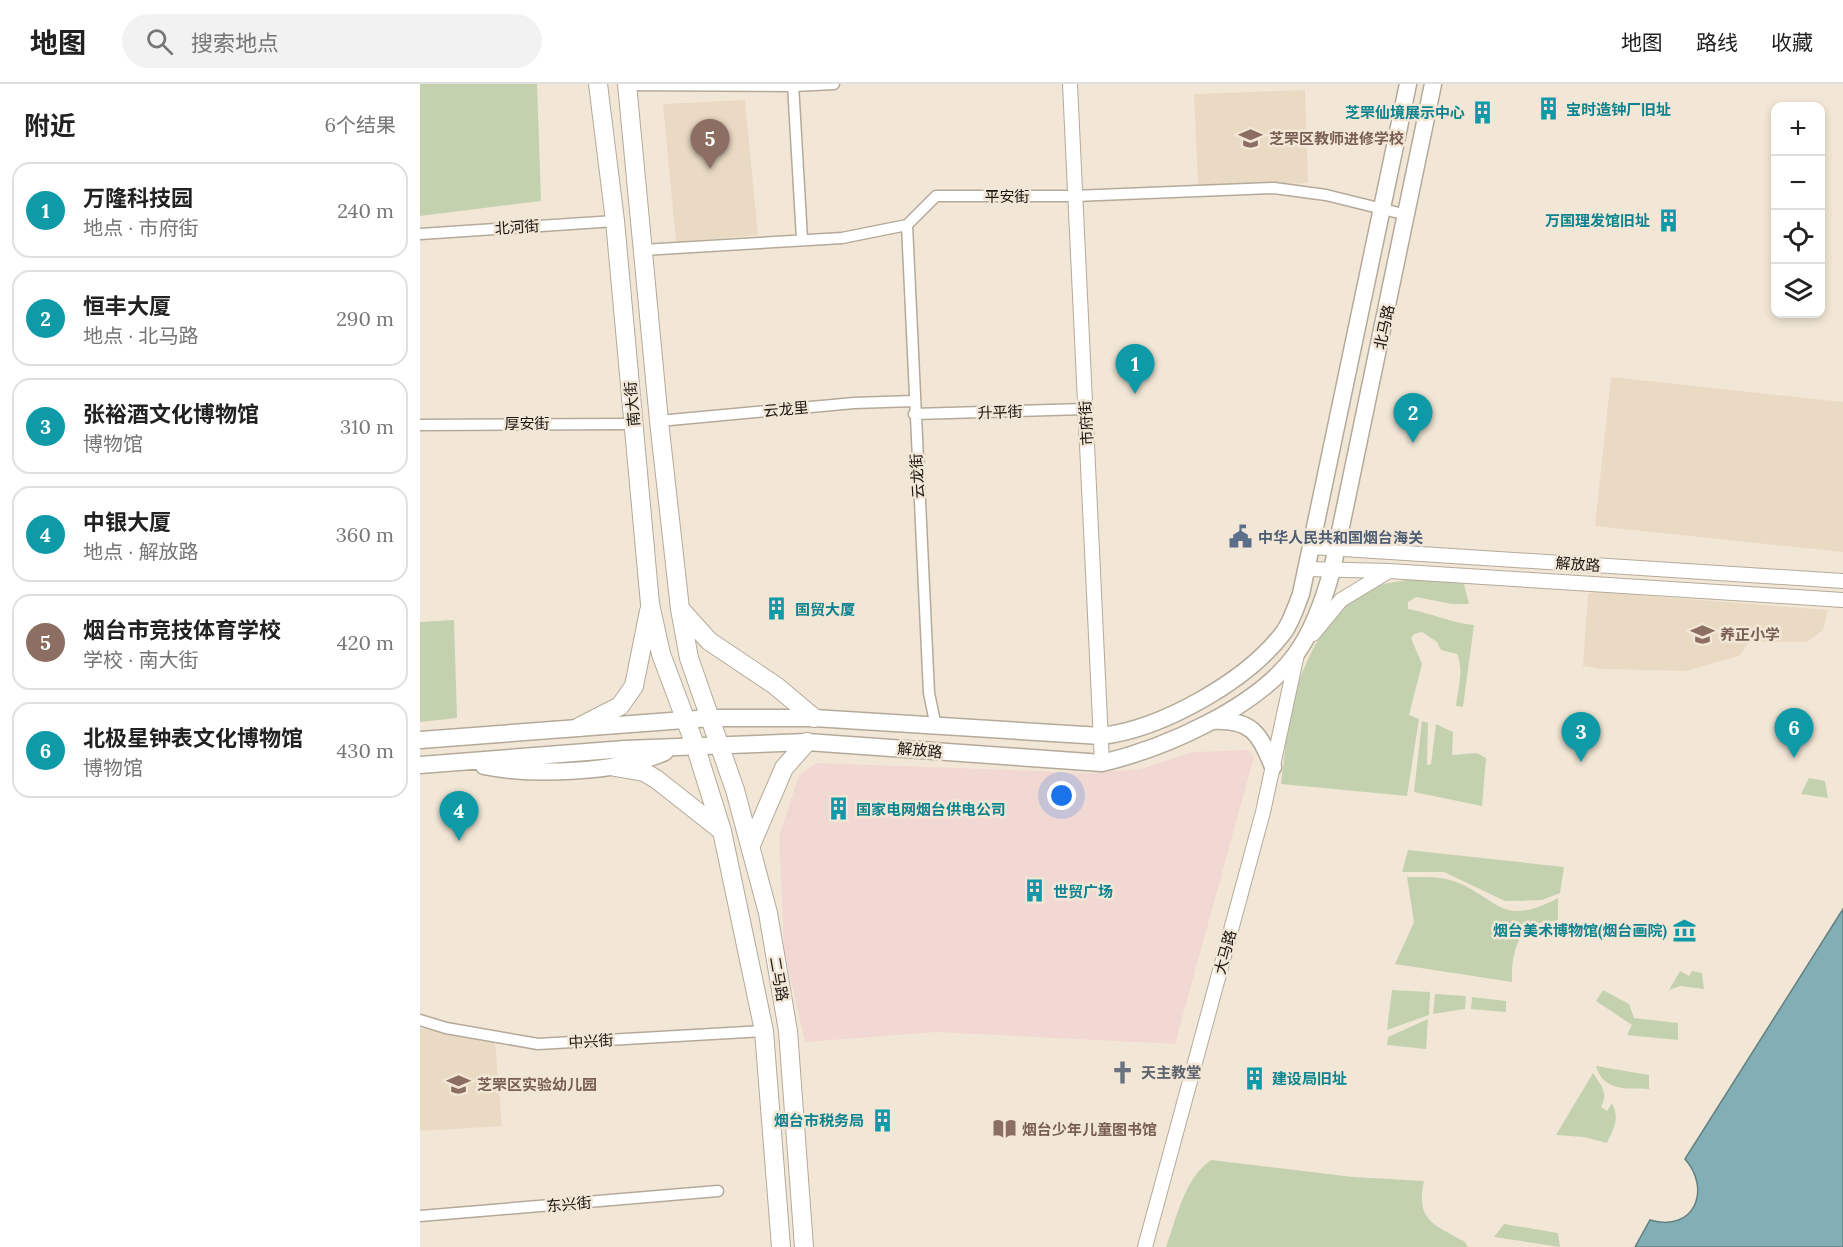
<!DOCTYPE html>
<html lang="zh">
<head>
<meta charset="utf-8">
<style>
	:root { --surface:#fff; --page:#f2f2f2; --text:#222; --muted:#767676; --line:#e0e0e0; --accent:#7c3aed }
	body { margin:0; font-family:Lora,"Noto Sans SC",serif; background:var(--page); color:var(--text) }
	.controls { position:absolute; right:18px; top:18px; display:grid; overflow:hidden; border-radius:12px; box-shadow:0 3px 9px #0003 }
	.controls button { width:54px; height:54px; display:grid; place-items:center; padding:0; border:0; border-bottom:2px solid var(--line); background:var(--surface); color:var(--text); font:30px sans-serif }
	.you { position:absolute; left:642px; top:712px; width:21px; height:21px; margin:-15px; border:4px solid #fff; border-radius:50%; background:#1a73e8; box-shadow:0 0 0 9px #1a73e833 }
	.badge { display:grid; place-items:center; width:39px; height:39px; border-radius:50%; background:var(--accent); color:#fff; font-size:20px; font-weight:700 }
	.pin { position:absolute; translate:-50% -50px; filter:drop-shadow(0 2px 3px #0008) }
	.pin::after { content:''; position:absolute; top:32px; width:21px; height:18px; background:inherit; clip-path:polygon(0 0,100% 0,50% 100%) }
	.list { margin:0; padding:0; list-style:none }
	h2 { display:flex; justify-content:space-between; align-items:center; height:78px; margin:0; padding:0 24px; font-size:26px }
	h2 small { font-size:20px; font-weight:400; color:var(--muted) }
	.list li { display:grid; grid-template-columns:39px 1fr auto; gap:18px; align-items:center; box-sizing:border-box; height:96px; margin:0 12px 12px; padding:0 12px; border:2px solid var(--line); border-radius:18px }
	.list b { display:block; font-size:22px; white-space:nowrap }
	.list p { margin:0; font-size:20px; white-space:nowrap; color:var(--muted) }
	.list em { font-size:20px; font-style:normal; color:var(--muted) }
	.icon { flex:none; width:33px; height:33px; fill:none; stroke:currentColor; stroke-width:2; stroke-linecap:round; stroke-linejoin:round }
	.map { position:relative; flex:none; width:1423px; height:1163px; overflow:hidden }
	header { display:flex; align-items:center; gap:36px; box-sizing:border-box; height:84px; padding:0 30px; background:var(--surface); border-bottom:2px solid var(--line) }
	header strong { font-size:28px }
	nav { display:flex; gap:33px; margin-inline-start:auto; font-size:21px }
	.search { width:420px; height:54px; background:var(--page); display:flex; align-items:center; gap:15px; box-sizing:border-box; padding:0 21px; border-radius:33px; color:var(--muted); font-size:22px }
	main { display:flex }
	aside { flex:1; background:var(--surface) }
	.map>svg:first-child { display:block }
	.commercial { fill:#f2d8d3 }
	.built { fill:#eadac3 }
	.green { fill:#c4d1af }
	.water { fill:#81afb5; stroke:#628183; stroke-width:1.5 }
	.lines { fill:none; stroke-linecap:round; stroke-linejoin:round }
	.minor-casing { stroke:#b4aa9a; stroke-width:13 }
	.tertiary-casing { stroke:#b4aa9a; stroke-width:16 }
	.secondary-casing { stroke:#b4aa9a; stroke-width:19 }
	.primary-casing { stroke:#b4aa9a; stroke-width:20 }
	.minor { stroke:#fff; stroke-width:10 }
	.tertiary { stroke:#fff; stroke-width:14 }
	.secondary { stroke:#fff; stroke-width:16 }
	.primary { stroke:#fff; stroke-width:18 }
	.labels { text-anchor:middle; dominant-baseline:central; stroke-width:5; stroke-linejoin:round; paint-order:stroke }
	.culture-label { font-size:15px; font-weight:bold; fill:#0d838f; stroke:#f2e7d6; text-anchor:start }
	.education-label { font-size:15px; font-weight:bold; fill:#785e54; stroke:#f2e7d6; text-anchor:start }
	.street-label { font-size:15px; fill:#19150f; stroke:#f2e7d6 }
	.service-label { font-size:15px; font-weight:bold; fill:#4e5e75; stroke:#f2e7d6; text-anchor:start }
	.worship-label { font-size:15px; font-weight:bold; fill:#5b616d; stroke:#f2e7d6; text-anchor:start }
</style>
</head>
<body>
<header>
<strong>地图</strong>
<div class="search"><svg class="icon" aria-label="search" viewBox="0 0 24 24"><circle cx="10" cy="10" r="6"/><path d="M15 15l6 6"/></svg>搜索地点</div>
<nav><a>地图</a><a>路线</a><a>收藏</a></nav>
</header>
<main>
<aside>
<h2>附近<small>6个结果</small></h2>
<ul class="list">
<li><span class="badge" style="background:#0f9aa8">1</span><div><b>万隆科技园</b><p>地点 · 市府街</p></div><em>240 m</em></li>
<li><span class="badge" style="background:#0f9aa8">2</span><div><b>恒丰大厦</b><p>地点 · 北马路</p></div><em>290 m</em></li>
<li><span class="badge" style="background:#0f9aa8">3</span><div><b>张裕酒文化博物馆</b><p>博物馆</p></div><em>310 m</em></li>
<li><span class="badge" style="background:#0f9aa8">4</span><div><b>中银大厦</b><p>地点 · 解放路</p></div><em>360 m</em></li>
<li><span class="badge" style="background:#8d6e63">5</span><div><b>烟台市竞技体育学校</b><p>学校 · 南大街</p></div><em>420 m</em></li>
<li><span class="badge" style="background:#0f9aa8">6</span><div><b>北极星钟表文化博物馆</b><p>博物馆</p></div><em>430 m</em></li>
</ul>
</aside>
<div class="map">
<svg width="1423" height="1163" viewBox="0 0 1423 1163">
	<rect width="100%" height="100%" fill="#f2e7d6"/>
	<path class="commercial" d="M 828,666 L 834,673 L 755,960 L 517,948 L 385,958 L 364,866 L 359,752 L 379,691 L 396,679 L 670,689 L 721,685 L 772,668 Z"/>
	<path class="built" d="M 885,6 L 888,99 L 778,103 L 774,10 Z
		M 325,16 L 338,151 L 256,158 L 243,20 Z
		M 1191,293 L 1423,318 L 1423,468 L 1175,442 Z
		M 1170,509 L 1175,508 L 1408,526 L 1403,546 L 1387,558 L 1329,558 L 1319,572 L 1266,587 L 1183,585 L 1163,582 L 1168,510 Z
		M 0,944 L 75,958 L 82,1042 L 0,1047 Z"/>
	<path class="green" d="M 0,0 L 117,0 L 121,117 L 0,132 Z
		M 996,494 L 1022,495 L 1044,500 L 1049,520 L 1032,520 L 996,513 L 988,518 L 988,525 C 1011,529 1031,539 1054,541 L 1043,623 L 1036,622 C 1038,605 1044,586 1037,570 L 1021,566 L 1017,558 L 1002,548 L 994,550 L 991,554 L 1002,580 L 989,631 L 999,635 L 987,712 L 861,700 C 865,670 867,638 875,609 C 886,574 909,526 943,507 C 957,499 980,498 996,494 Z
		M 34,536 L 37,634 L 0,638 L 0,538 Z
		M 1002,637 L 1008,639 L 1007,681 L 1011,680 L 1016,640 L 1033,648 L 1032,671 L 1057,669 L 1066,674 L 1062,722 L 994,708 Z
		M 1389,694 L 1405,697 L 1408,714 L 1381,710 Z
		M 988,766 L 1144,783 L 1140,809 L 1122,816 L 1085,817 L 1024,788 L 982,788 Z
		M 987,793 C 1002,793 1016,792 1030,796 C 1078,811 1078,846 1138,814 L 1138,837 C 1099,835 1091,865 1092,898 L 975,880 L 994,838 Z
		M 1260,887 L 1269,892 L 1272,887 L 1282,889 L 1284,905 L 1260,902 L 1249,906 Z
		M 972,906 L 1010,908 L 1009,931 L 967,946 Z
		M 1183,906 L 1209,920 L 1214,934 L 1258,939 L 1258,956 L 1207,951 L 1212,941 L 1176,917 Z
		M 1015,910 L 1046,912 L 1045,925 L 1013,930 Z
		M 1052,913 L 1086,917 L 1086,928 L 1051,925 Z
		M 1008,935 L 1006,965 L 967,961 L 968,953 Z
		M 1176,982 L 1229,991 L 1229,1005 C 1208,1004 1183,1008 1176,982 Z
		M 1173,989 C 1181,1002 1189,1008 1181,1023 L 1187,1027 L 1192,1019 C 1200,1035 1194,1044 1187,1059 L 1164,1053 L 1136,1051 Z
		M 791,1076 L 933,1093 L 1004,1097 C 995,1137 1015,1141 1045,1158 L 1048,1163 L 746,1163 C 757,1133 764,1095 791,1076 Z
		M 1084,1140 L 1138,1149 L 1140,1163 L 1074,1153 Z"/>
	<path class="water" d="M 1423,825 L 1423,1163 L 1215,1163 L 1230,1136 C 1274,1149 1292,1106 1265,1075 Z"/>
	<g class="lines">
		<defs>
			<path id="minor" d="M 373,0 L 382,155
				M 207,1 L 373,2 L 414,0
				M 487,141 L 509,609 L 516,643
				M 0,150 L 195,137
				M 223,166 L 422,154 L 487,141 L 516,112 L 654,112 L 854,104 L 906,111 L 987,131
				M 494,330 L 665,325
				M 239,337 L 434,319 L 494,317
				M 0,341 L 213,340
				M 0,936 L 26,944 L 118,960 L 344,947
				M 0,1132 L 298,1107"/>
			<path id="tertiary" d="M 650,0 L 682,679
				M 892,463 L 1423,497
				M 887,485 L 969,487 L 1423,516
				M 893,550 L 921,516 L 969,487
				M 725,1163 L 843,728 L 877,570"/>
			<path id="secondary" d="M 792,637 C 831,635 840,649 853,683
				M 0,656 L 291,634 L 394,634 L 681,652 C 742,645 827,597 864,548 C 872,536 876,523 881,510 L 988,0
				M 0,681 L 205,665 L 387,658 L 682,679 C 745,664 837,624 876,570 C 894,545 904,515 912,486 L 1013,0
				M 64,682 C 113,692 199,689 245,668"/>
			<path id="primary" d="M 178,0 L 195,137 L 230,520 L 241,570 L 275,661 L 302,747 L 344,947 L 361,1163
				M 207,0 L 239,337 L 260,525 L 269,574 L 315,706 L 348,829 L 368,947 L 384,1163
				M 263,528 L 289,557 L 356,602 L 394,634
				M 159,643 L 200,622 L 214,602 L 229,527
				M 195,683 L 224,688 L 236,695 L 302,747
				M 331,761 L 364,684 L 387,658"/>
		</defs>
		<use href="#minor" class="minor-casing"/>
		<use href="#tertiary" class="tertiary-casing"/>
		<use href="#secondary" class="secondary-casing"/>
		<use href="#primary" class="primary-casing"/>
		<use href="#minor" class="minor"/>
		<use href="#tertiary" class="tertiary"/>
		<use href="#secondary" class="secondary"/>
		<use href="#primary" class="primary"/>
	</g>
	<defs>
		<symbol id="building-bare" viewBox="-9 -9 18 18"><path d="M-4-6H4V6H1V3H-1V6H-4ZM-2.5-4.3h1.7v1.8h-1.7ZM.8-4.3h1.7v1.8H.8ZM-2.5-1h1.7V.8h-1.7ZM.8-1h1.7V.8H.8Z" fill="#0f9aa8" stroke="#f2e7d6" stroke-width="2.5" paint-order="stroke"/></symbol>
		<symbol id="school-bare" viewBox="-9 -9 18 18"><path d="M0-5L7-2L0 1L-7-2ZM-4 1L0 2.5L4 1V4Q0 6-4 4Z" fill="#8d6e63" stroke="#f2e7d6" stroke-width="2.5" paint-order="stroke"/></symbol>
		<symbol id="civic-bare" viewBox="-9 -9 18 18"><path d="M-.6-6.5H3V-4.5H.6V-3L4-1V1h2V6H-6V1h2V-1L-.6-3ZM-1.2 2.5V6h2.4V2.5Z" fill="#5c6f8a" stroke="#f2e7d6" stroke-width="2.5" paint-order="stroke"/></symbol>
		<symbol id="museum-bare" viewBox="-9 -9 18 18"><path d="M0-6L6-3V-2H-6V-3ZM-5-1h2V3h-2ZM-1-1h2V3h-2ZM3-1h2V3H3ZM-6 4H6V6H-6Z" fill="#0f9aa8" stroke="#f2e7d6" stroke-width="2.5" paint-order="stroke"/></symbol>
		<symbol id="church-bare" viewBox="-9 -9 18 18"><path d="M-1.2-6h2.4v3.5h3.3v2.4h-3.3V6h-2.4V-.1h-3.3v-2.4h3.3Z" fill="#6b7280" stroke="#f2e7d6" stroke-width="2.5" paint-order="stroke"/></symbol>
		<symbol id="library-bare" viewBox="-9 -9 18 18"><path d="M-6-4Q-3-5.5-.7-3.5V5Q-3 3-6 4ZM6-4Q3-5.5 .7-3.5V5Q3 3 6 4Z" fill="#8d6e63" stroke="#f2e7d6" stroke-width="2.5" paint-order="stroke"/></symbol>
	</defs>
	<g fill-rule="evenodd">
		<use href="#building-bare" x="1112" y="8" width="33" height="33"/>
		<use href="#building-bare" x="1046" y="12" width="33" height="33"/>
		<use href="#school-bare" x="814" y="38" width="33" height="33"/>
		<use href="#building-bare" x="1232" y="120" width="33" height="33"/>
		<use href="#civic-bare" x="804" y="436" width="33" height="33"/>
		<use href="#building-bare" x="340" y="508" width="33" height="33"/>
		<use href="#school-bare" x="1266" y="534" width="33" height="33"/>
		<use href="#building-bare" x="402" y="708" width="33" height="33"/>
		<use href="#building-bare" x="598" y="790" width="33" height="33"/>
		<use href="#museum-bare" x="1248" y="830" width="33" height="33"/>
		<use href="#church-bare" x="686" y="972" width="33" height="33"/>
		<use href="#building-bare" x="818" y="978" width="33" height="33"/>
		<use href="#school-bare" x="22" y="984" width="33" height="33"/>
		<use href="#building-bare" x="446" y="1020" width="33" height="33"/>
		<use href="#library-bare" x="568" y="1028" width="33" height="33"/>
	</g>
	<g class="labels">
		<g class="culture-label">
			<text x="1146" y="25">宝时造钟厂旧址</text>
			<text x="1045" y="28" text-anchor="end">芝罘仙境展示中心</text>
			<text x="1230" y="136" text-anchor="end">万国理发馆旧址</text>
			<text x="375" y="525">国贸大厦</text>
			<text x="436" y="725">国家电网烟台供电公司</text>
			<text x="633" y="807">世贸广场</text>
			<text x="1247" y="846" text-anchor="end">烟台美术博物馆(烟台画院)</text>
			<text x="852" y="994">建设局旧址</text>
			<text x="444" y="1036" text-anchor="end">烟台市税务局</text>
		</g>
		<g class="education-label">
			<text x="849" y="54">芝罘区教师进修学校</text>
			<text x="1300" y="550">养正小学</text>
			<text x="57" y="1000">芝罘区实验幼儿园</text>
			<text x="602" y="1045">烟台少年儿童图书馆</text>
		</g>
		<g class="street-label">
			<text x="587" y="112">平安街</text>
			<text transform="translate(97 143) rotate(-4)">北河街</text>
			<text transform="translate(964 243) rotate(-78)">北马路</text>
			<text transform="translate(212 320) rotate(-95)">南大街</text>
			<text transform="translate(366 325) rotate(-5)">云龙里</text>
			<text transform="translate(580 328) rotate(-2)">升平街</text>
			<text x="107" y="339">厚安街</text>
			<text transform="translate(666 339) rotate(-93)">市府街</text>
			<text transform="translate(497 392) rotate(-93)">云龙街</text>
			<text transform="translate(1158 480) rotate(4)">解放路</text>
			<text transform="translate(500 666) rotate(5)">解放路</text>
			<text transform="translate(805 868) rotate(-75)">大马路</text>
			<text transform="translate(359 895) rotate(80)">二马路</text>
			<text transform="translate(171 957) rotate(-3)">中兴街</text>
			<text transform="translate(149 1120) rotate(-5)">东兴街</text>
		</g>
		<g class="service-label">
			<text x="838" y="453">中华人民共和国烟台海关</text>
		</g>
		<g class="worship-label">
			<text x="721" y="988">天主教堂</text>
		</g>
	</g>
</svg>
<div class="controls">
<button>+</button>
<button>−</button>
<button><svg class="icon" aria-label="locate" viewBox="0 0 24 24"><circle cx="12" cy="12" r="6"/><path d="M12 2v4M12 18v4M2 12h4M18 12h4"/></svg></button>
<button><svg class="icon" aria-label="layers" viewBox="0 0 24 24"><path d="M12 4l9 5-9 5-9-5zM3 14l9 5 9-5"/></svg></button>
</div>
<div class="you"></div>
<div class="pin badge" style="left:715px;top:310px;background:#0f9aa8">1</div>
<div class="pin badge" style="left:993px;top:359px;background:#0f9aa8">2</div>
<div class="pin badge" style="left:1161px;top:678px;background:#0f9aa8">3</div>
<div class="pin badge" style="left:39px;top:757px;background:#0f9aa8">4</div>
<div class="pin badge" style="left:290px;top:85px;background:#8d6e63">5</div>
<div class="pin badge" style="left:1374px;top:674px;background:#0f9aa8">6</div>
</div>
</main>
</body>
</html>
